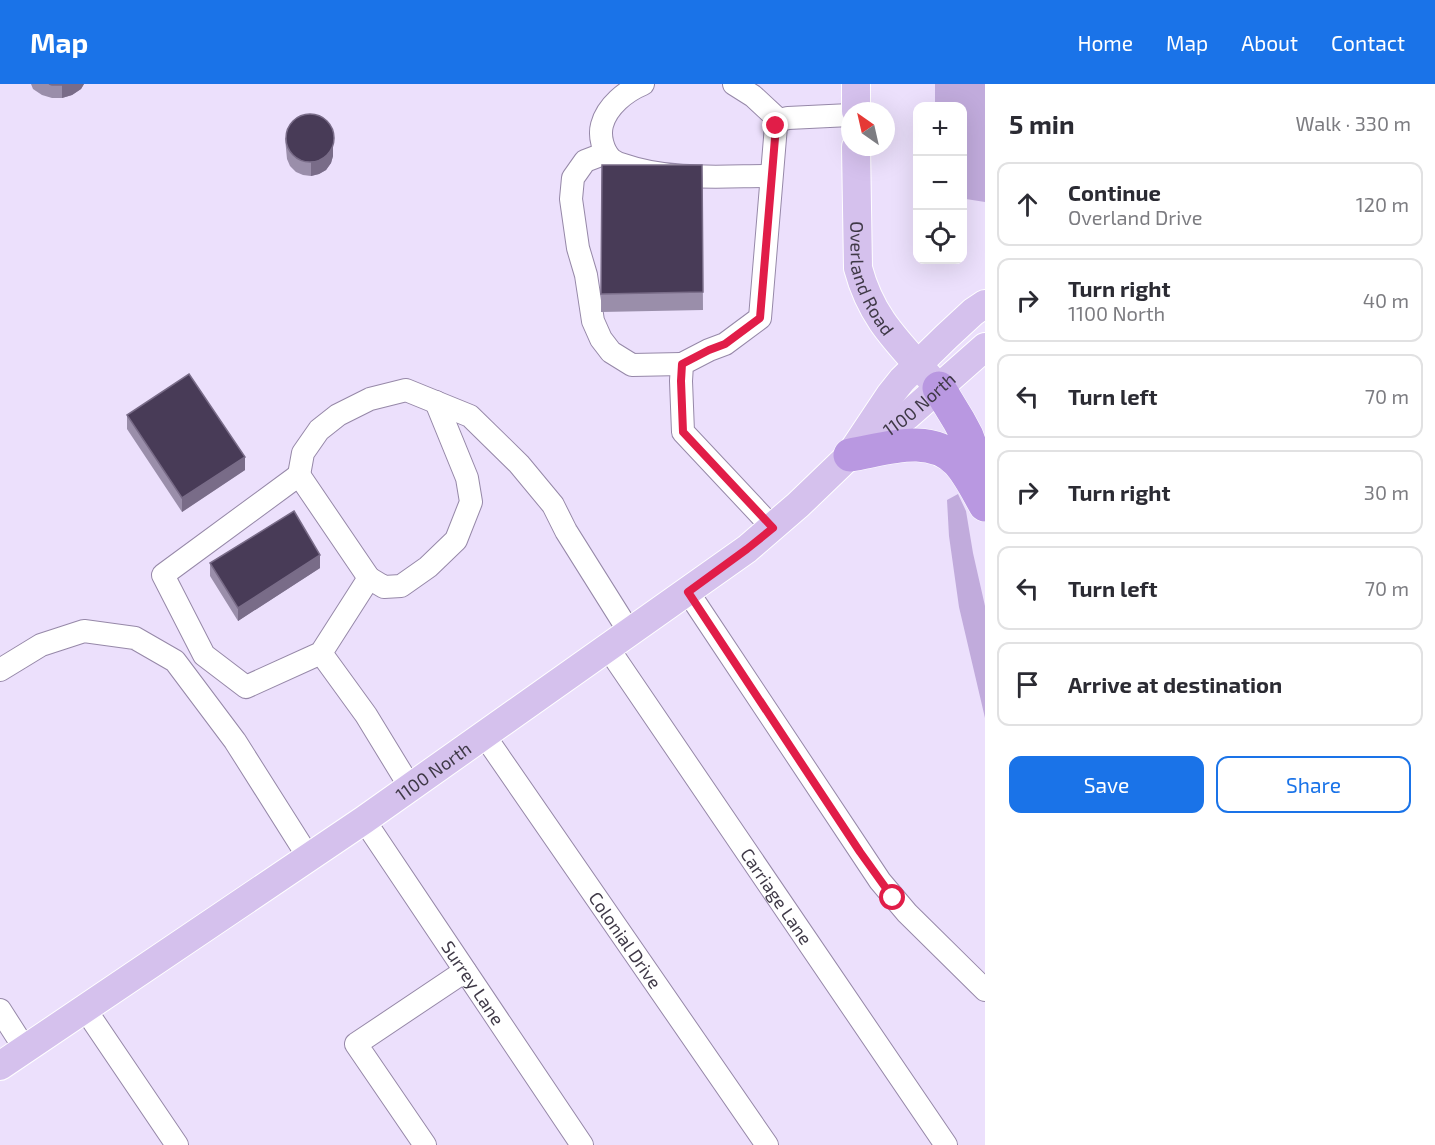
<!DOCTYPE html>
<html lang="en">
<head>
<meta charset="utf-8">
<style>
	:root { --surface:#fff; --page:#f7f7f7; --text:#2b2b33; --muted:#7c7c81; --line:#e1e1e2; --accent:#1a73e8 }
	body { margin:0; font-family:"Exo 2",sans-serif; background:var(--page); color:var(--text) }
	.controls { position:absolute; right:18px; top:18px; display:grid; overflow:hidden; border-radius:12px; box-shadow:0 6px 24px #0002 }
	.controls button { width:54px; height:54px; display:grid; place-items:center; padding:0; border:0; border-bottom:2px solid var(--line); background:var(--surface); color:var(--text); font:30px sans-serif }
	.compass { position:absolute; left:841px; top:18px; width:54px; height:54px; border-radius:50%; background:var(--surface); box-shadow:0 6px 24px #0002; rotate:326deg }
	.stop { position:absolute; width:18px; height:18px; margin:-14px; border:4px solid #e11d48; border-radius:50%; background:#fff }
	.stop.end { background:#e11d48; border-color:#fff; box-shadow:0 2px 6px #0008 }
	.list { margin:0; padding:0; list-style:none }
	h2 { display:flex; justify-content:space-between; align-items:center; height:78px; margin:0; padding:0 24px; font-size:26px }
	h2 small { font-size:20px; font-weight:400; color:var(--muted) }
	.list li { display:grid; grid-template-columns:39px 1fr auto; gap:18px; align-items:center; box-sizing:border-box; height:84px; margin:0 12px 12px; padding:0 12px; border:2px solid var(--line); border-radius:12px }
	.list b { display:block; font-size:22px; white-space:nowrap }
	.list p { margin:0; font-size:20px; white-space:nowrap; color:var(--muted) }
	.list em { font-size:20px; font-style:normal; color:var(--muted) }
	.actions { display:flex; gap:12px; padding:18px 24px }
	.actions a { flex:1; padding:14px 0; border:2px solid var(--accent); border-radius:12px; text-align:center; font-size:21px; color:var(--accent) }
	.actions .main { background:var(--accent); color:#fff }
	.icon { flex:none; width:33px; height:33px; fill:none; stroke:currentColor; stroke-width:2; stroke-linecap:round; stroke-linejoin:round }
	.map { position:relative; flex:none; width:985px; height:1061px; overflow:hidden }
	header { display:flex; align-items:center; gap:36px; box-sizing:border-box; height:84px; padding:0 30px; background:var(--accent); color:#fff }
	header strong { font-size:28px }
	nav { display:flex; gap:33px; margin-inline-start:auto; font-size:21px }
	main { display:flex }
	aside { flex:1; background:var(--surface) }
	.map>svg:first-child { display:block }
	.green { fill:#c1abdc }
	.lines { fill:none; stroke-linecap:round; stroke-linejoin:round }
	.minor-casing { stroke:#9688a8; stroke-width:24 }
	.major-casing { stroke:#fff; stroke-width:30 }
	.highway-casing { stroke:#fff; stroke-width:34 }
	.minor { stroke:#fff; stroke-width:22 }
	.major { stroke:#d5c1ed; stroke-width:28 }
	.highway { stroke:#b998e1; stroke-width:33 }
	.wall { fill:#9a8eaa }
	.shaded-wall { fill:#796c88 }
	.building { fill:#483b57; stroke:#796c88; stroke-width:1.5 }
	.route { stroke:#e11d48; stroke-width:8 }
	.labels { text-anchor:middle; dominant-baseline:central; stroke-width:6; stroke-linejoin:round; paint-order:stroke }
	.street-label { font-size:18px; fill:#3f3947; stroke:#ece0fc }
</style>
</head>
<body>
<header>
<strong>Map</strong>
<nav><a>Home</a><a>Map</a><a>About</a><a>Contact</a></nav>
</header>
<main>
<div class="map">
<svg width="985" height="1061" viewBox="0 0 985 1061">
	<rect width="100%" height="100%" fill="#ece0fc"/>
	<path class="green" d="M 935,0 L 985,0 L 985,118 L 966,115 L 963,113 L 962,22 L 935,22 Z
		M 958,410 L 966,427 L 973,469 L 985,522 L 985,634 L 959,523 L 949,452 L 947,416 Z"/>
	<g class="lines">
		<defs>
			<g id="minor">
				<path d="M 643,0 C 626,7 607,22 602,41 C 599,52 603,67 611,75 C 615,78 619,80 624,81 C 669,97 724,92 771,92"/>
				<path d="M 734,0 L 753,12 L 780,37"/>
				<path d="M 606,69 L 585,77 L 573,94 L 571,115 L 578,164 L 586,191 L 593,237 L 601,255 L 611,268 L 632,281 L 682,280"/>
				<path d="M 299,391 L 303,369 L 319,346 L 338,331 L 370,315 L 406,306 L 470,332 L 519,380 L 553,421 L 566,447 L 630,549"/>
				<path d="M 773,444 L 683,348 L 681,297 L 682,280 L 709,266 L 725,260 L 760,234 L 776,42 L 780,36 L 788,34 L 850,31"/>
				<path d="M 369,494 L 384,503 L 401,502 L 428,483 L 456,456 L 471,418 L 467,394 L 436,318"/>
				<path d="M 688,508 L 880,797 L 907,829 L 985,906"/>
				<path id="s1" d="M 608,564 L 946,1061"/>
				<path d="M 321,569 L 369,494 L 299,391 L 163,491 L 204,571 L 246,603 L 321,569 L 366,631 L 410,703"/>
				<path d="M 0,586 L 41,561 L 84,547 L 135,554 L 175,577 L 235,657 L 309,774"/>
				<path id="s2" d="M 484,651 L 767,1061"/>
				<path id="s3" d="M 364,736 L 582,1061"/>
				<path d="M 85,925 L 177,1061"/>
				<path d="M 0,926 L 25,965"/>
				<path d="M 425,1061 L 356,960 L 465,887"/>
			</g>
			<g id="major">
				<path d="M 856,0 L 856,27"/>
				<path id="s4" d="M 856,63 L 858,184 C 871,233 896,256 929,293"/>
				<path id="s5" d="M 862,364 L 908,331 L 985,263"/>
				<path id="s6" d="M 0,982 L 364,736 L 747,465 L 798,421 L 850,371 L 890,311 L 902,296 L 946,253 L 973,228 L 985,220"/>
			</g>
			<path id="highway" d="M 939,304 L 959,337 L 967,352 L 984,399
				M 850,371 C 883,366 930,348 958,378 C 969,390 977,407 985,421"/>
		</defs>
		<use href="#minor" class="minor-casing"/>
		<use href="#major" class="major-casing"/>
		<use href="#highway" class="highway-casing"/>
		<use href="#minor" class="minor"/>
		<use href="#major" class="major"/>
		<use href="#highway" class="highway"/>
	</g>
	<path class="wall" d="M 31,0 L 84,0 L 81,5 L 72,11 L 62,14 L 52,14 L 42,11 L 33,5 Z
		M 285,54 L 333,72 L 331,79 L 326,86 L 319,90 L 311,92 L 303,91 L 296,88 L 290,82 L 287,75 Z
		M 602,81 L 702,81 L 703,226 L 601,228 Z
		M 127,331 L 245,386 L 182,428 L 127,345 Z
		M 210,479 L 320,484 L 238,537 L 210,492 Z"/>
	<path class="shaded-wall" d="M 65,0 L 84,0 L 81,5 L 72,11 L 62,14 L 62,1 Z
		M 333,51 L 333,72 L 331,79 L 326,86 L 319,90 L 311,92 L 311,78 Z
		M 245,373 L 245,386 L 182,428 L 182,414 Z
		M 320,471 L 320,484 L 238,537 L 238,524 Z"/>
	<path class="building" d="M 49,0 L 65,0 L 62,1 L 52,1 Z
		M286 54a24 24 0 1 1 48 0a24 24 0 1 1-48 0Z
		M 602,81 L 702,81 L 703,208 L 601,210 Z
		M 189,290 L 245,373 L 182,414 L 127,331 Z
		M 294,427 L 320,471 L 238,524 L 210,479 Z"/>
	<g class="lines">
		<path class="route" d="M 776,42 L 760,234 L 725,260 L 709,266 L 682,280 L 681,297 L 683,348 L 773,444 L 747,465 L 688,508 L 860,768 L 893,814"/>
	</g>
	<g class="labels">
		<g class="street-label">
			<text stroke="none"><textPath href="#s4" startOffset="134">Overland Road</textPath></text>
			<text stroke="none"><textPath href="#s5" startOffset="72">1100 North</textPath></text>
			<text stroke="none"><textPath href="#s6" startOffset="524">1100 North</textPath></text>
			<text stroke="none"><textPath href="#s1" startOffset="300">Carriage Lane</textPath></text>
			<text stroke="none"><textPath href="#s2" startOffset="249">Colonial Drive</textPath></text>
			<text stroke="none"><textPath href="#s3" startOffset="196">Surrey Lane</textPath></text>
		</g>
	</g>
</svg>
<div class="controls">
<button>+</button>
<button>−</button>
<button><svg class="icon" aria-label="locate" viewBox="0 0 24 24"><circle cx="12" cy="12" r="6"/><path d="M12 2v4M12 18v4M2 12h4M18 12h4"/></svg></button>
</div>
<svg class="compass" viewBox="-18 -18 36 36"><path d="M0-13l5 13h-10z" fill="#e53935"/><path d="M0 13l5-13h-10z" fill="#7c7c81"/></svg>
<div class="stop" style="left:893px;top:814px"></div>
<div class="stop end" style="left:776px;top:42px"></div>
</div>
<aside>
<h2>5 min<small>Walk · 330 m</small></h2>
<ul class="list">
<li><svg class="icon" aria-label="ahead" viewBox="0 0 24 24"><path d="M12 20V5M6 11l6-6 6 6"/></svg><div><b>Continue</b><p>Overland Drive</p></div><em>120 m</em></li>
<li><svg class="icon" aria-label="right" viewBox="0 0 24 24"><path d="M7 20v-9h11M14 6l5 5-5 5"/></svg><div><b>Turn right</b><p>1100 North</p></div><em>40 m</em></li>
<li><svg class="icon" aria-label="left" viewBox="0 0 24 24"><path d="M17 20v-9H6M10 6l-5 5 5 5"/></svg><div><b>Turn left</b></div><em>70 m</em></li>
<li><svg class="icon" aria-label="right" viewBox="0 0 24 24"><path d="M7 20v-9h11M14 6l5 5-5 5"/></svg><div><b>Turn right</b></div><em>30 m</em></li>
<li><svg class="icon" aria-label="left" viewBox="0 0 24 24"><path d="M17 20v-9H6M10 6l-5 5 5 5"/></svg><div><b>Turn left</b></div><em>70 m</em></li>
<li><svg class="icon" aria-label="arrive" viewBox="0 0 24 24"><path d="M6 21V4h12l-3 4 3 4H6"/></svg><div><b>Arrive at destination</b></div></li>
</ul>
<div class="actions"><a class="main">Save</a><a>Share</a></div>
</aside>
</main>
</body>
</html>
